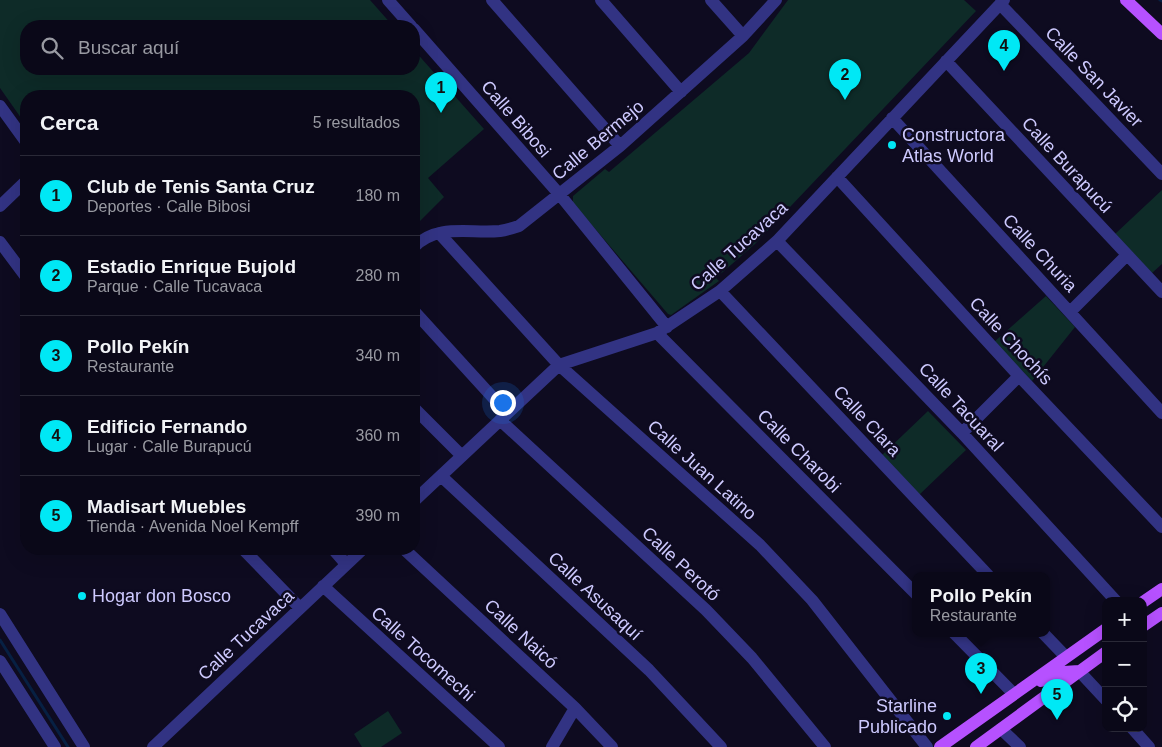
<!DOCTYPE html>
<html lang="es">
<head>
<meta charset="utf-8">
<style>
	:root { --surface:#0a0818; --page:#181625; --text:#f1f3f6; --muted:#999aa2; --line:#2a2937; --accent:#00e8f5 }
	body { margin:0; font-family:Helvetica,sans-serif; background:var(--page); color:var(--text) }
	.controls { position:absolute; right:15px; bottom:15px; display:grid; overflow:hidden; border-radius:10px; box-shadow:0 5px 20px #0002 }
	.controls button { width:45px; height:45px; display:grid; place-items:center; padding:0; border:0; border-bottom:1px solid var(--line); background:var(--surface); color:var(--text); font:25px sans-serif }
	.you { position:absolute; left:502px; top:402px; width:18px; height:18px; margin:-12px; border:4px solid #fff; border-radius:50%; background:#1a73e8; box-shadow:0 0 0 8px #1a73e833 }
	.badge { display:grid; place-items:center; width:32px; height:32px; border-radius:50%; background:var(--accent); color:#111; font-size:16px; font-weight:700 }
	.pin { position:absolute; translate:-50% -41px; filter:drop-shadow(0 1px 2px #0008) }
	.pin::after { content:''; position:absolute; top:26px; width:18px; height:15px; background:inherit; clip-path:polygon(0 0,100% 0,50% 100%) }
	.popup { position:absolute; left:912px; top:572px; width:138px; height:65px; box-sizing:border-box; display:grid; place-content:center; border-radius:10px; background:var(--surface); filter:drop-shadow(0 1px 4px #0005); font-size:16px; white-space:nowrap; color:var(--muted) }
	.popup b { font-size:19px; color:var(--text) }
	.popup::after { content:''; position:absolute; left:50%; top:100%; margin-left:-10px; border:10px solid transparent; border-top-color:var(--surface) }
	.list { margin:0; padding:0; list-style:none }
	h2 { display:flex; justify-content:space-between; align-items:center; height:65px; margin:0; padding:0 20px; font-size:21px }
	h2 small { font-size:16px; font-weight:400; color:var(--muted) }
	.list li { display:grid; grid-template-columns:32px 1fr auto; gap:15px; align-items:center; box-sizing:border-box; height:80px; padding:0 20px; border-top:1px solid var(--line) }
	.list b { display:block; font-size:19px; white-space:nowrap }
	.list p { margin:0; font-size:16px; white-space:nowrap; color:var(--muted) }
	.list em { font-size:16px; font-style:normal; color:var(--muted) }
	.icon { flex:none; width:28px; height:28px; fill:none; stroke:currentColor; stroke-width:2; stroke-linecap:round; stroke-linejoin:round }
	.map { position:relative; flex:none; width:1162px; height:747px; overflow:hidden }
	.search { position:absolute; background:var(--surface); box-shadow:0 5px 20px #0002; left:20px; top:20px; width:400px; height:55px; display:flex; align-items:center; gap:12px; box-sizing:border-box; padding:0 18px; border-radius:20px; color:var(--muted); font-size:19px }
	.panel { position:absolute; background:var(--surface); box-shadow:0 5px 20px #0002; left:20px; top:90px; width:400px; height:465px; border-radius:20px }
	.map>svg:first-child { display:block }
	.green { fill:#0e2b28 }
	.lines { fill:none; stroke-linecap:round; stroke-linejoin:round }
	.stream { stroke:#072043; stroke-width:3 }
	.minor { stroke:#323383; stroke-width:12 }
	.major { stroke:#b651ff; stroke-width:12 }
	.poi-dot { fill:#00e8f5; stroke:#0e0b20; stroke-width:2 }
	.labels { text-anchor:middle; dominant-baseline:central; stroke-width:5; stroke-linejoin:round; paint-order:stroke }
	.street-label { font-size:18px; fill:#cecaff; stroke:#0e0b20 }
	.poi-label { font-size:18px; fill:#cecaff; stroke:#0e0b20; text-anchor:start }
</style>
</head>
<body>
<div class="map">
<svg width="1162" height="747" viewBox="0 0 1162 747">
	<rect width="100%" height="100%" fill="#0e0b20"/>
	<path class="green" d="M 0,0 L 370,0 L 393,26 L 26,26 L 26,69 L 414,69 L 414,50 L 484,129 L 428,178 L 444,197 L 414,227 L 414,96 L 26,96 L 26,125 L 0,88 Z
		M 788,0 L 964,0 L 976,11 L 755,244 L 716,278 L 719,281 L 671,315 L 668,314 L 573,203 L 573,196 L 605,169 L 609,172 L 749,53 Z
		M 1162,190 L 1162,264 L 1152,273 L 1115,234 Z
		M 1046,296 L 1075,327 L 1032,381 L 994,342 Z
		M 928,411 L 966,450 L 919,495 L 881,456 Z
		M 388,711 L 402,733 L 381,747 L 362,747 L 354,734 Z"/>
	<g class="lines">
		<path class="stream" d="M 1160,0 L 1162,1
			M 0,640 L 68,747"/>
		<path class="minor" d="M 388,0 L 411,26
			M 492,0 L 620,146
			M 601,0 L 681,92
			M 711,0 L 743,36
			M 1000,4 L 1162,174
			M 414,29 L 560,195 L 667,327
			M 946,61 L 1162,292
			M 0,106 L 26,142
			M 892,118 L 1162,413
			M 837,177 L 1019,376 L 1162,527
			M 0,206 L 26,181
			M 439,233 L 559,365 L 760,545 L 812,600 L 927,747
			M 777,241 L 962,433 L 1116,601
			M 0,242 L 26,277
			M 414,247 C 438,223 470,234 500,231 C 506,230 513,228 519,226 L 620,146 L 743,36 L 776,0
			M 720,291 L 988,575
			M 414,311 L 507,413
			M 1070,312 L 1127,255
			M 657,333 L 916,594
			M 414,408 L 462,456
			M 500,420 L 706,610 L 752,658 L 825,747
			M 962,433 L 1019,376
			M 441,476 L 649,670 L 721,747
			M 414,501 L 559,365 L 657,333 L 720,291 L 777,241 L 1004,0
			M 243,549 L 300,608
			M 333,549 L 346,564
			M 404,549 L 575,708 L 612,747
			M 323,586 L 499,747
			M 0,614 L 84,747
			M 954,633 L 1014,694
			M 1043,633 L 1066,657
			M 0,661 L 55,747
			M 1079,671 L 1106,700
			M 1132,728 L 1149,747
			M 1001,729 L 1020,747
			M 153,747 L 363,549
			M 552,747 L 575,708"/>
		<path class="major" d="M 1126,0 L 1162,34
			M 1143,602 L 1162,589
			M 1143,626 L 1162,613
			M 1041,681 L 1064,672 L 1079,671
			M 940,747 L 1106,629
			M 976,747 L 1106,652"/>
	</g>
	<g class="poi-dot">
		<circle cx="892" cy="145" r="5"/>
		<circle cx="82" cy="596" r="5"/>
		<circle cx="947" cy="716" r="5"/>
	</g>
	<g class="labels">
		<g class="street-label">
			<text transform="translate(1094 77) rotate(46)">Calle San Javier</text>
			<text transform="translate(516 119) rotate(49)">Calle Bibosi</text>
			<text transform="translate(598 140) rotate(-40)">Calle Bermejo</text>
			<text transform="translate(1067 165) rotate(47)">Calle Burapucú</text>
			<text transform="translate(739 246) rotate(-42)">Calle Tucavaca</text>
			<text transform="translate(1040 253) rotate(47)">Calle Churia</text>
			<text transform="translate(1011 341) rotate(47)">Calle Chochís</text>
			<text transform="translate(961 407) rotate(47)">Calle Tacuaral</text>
			<text transform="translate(867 421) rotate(47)">Calle Clara</text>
			<text transform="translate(799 451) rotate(45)">Calle Charobi</text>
			<text transform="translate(702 470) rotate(42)">Calle Juan Latino</text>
			<text transform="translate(681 564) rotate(43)">Calle Perotó</text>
			<text transform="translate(595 596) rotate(43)">Calle Asusaquí</text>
			<text transform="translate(521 634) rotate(43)">Calle Naicó</text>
			<text transform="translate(246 635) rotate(-43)">Calle Tucavaca</text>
			<text transform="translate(423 654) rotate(42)">Calle Tocomechi</text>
		</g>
		<g class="poi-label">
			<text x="902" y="135">Constructora<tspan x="902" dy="21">Atlas World</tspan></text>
			<text x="92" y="596">Hogar don Bosco</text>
			<text x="937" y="706" text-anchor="end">Starline<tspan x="937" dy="21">Publicado</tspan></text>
		</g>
	</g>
</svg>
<div class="controls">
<button>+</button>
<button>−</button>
<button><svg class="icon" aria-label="locate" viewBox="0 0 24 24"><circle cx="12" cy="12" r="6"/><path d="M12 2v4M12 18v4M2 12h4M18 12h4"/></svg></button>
</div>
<div class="you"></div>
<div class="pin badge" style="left:441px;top:113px">1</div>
<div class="pin badge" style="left:845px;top:100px">2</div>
<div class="pin badge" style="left:981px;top:694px">3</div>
<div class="popup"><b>Pollo Pekín</b>Restaurante</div>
<div class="pin badge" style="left:1004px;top:71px">4</div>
<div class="pin badge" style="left:1057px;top:720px">5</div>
<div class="search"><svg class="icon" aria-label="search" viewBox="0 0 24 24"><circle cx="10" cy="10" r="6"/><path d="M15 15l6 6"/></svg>Buscar aquí</div>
<section class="panel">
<h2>Cerca<small>5 resultados</small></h2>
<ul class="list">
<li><span class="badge">1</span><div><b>Club de Tenis Santa Cruz</b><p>Deportes · Calle Bibosi</p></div><em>180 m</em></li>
<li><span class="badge">2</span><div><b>Estadio Enrique Bujold</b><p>Parque · Calle Tucavaca</p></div><em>280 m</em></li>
<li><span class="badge">3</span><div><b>Pollo Pekín</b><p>Restaurante</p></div><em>340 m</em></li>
<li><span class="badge">4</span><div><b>Edificio Fernando</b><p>Lugar · Calle Burapucú</p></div><em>360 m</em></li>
<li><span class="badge">5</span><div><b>Madisart Muebles</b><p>Tienda · Avenida Noel Kempff</p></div><em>390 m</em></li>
</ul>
</section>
</div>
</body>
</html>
